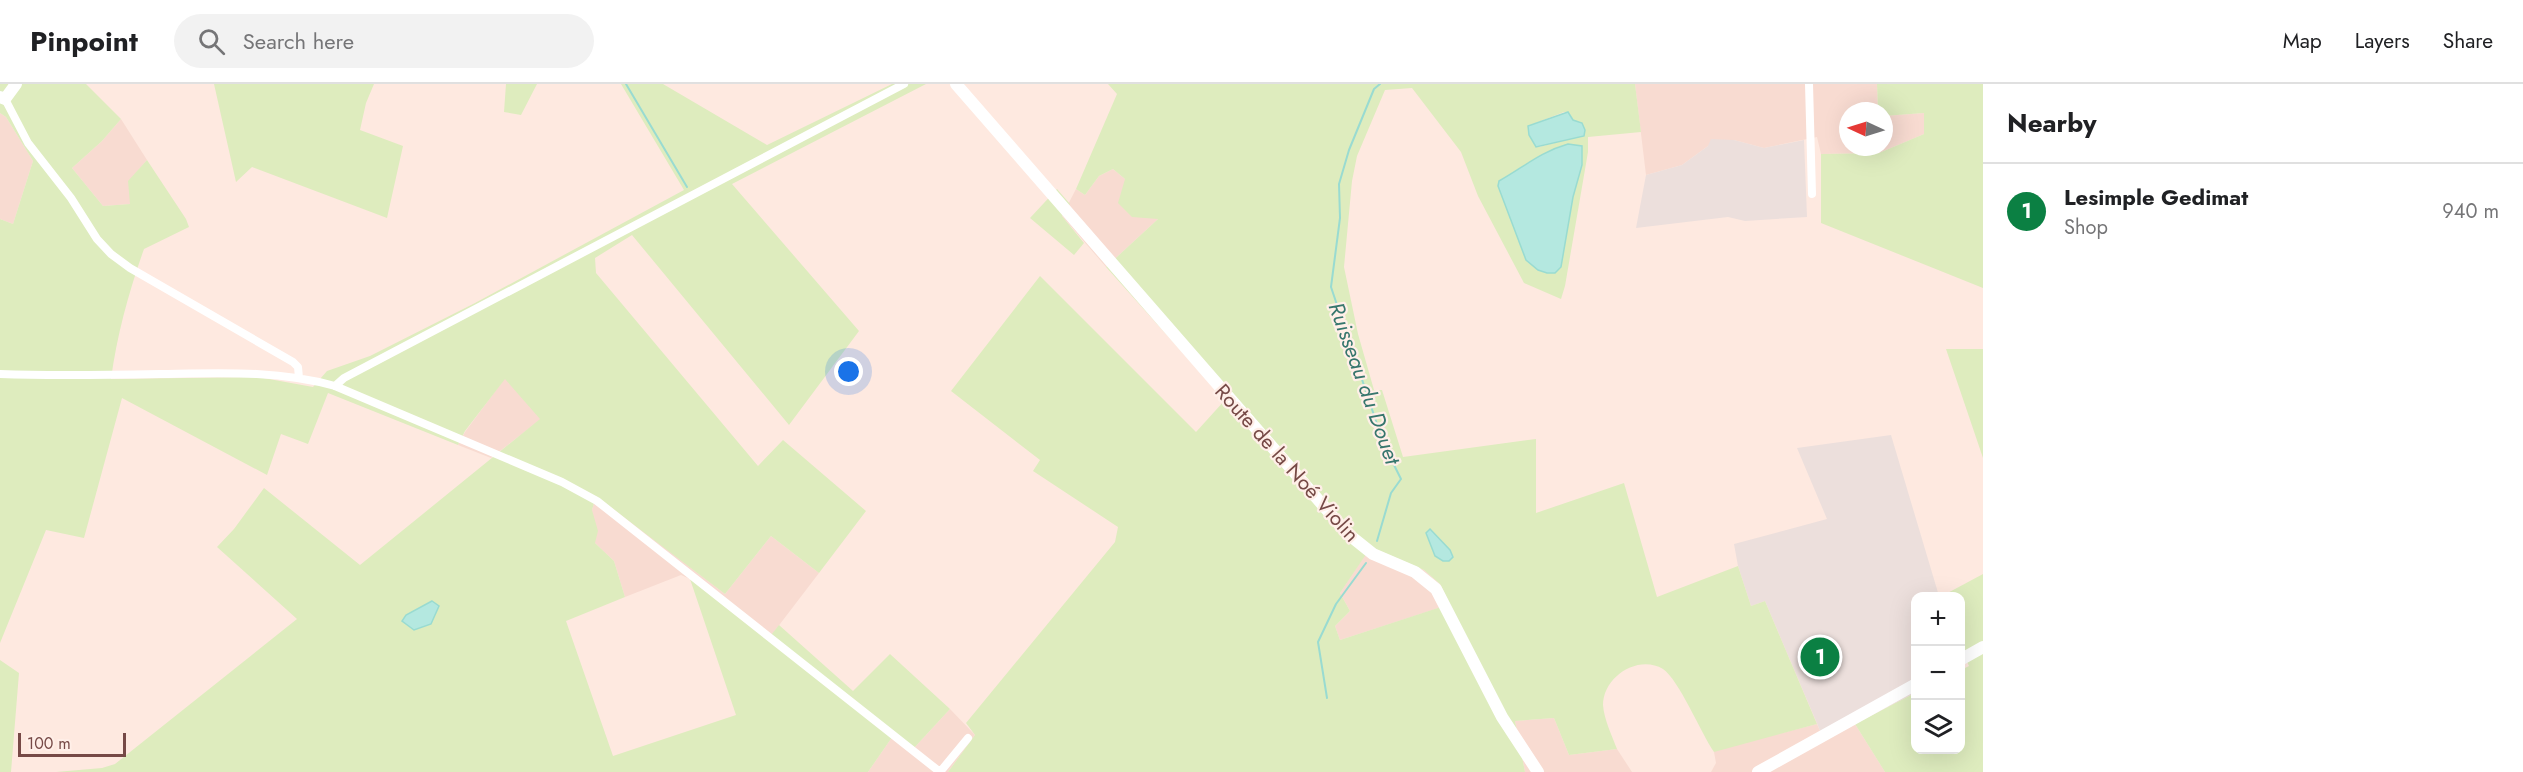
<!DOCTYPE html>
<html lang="en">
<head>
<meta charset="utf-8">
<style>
	:root { --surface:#fff; --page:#f2f2f2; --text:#202124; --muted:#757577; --line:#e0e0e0; --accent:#0b8043 }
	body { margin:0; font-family:Jost,sans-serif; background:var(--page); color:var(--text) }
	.controls { position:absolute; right:18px; bottom:18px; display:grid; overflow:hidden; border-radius:12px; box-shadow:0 6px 24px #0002 }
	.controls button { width:54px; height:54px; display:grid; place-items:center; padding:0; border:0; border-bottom:2px solid var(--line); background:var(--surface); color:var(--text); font:30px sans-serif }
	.compass { position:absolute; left:1839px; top:18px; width:54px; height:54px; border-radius:50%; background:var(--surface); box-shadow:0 6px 24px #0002; rotate:274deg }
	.scale { position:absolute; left:18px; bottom:15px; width:108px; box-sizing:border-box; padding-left:6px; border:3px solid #764946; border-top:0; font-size:16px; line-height:21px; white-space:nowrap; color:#764946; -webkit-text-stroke:4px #ffefe8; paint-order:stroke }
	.you { position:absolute; left:849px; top:288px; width:21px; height:21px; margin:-15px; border:4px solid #fff; border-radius:50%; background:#1a73e8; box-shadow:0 0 0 9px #1a73e833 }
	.badge { display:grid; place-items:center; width:39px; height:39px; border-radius:50%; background:var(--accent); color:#fff; font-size:20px; font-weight:700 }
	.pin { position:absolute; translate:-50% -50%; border:3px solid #fff; box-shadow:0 2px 6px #0006 }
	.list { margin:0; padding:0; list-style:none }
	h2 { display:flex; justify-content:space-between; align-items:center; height:78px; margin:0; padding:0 24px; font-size:26px }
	h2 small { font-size:20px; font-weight:400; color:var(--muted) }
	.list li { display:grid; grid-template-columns:39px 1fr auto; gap:18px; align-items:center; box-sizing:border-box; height:96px; padding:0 24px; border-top:2px solid var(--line) }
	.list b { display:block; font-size:22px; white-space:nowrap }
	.list p { margin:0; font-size:20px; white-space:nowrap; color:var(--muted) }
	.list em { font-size:20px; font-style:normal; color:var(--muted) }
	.icon { flex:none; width:33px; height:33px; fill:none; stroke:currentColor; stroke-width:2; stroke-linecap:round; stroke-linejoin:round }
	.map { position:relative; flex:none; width:1983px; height:688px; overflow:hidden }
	header { display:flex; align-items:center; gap:36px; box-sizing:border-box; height:84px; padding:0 30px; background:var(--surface); border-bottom:2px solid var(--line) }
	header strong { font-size:28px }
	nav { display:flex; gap:33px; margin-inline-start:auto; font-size:21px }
	.search { width:420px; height:54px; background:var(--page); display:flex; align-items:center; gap:15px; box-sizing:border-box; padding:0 21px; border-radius:33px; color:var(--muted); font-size:22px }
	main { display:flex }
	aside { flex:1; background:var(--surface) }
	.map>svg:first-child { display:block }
	.residential { fill:#f8dbd1 }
	.industrial { fill:#ecdfdc }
	.green { fill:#deecbe; fill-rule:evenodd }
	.water { fill:#b4e8e0; stroke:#99dbd1; stroke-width:1.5 }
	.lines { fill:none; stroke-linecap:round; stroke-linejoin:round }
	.stream { stroke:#99dbd1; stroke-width:2 }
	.street { stroke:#fff; stroke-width:8 }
	.secondary { stroke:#fff; stroke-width:12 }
	.labels { text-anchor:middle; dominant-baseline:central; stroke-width:4.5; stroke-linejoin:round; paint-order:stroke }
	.street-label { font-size:21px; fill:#764946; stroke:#ffefe8 }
	.water-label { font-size:22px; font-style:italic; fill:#36766d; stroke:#ffefe8 }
</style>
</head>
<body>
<header>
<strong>Pinpoint</strong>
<div class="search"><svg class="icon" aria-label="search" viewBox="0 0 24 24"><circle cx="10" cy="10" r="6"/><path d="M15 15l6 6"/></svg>Search here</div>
<nav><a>Map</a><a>Layers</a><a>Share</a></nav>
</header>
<main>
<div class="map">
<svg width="1983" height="688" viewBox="0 0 1983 688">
	<rect width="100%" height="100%" fill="#fee9e0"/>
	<path class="residential" d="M 1635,0 L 1877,0 L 1878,27 L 1848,27 L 1848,63 L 1884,63 L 1884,32 L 1924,29 L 1924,50 L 1879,69 L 1821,70 L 1817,53 L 1764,64 L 1734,56 L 1708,62 L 1682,81 L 1646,91 Z
		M 0,29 L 6,33 L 33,77 L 13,140 L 0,135 Z
		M 121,35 L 147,76 L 129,97 L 131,120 L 103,122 L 72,84 L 102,57 Z
		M 1113,85 L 1125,95 L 1158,135 L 1106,183 L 1062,132 L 1076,105 L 1085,111 L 1099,92 Z
		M 505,294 L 541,335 L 491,374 L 458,361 L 465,348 Z
		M 596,411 L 725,510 L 771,452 L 819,489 L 767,557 L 690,495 L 681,491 L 625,513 L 614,477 L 595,459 L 592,426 Z
		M 1371,462 L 1424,486 L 1440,500 L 1451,520 L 1340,556 L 1335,542 L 1350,527 L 1340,509 Z
		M 950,625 L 975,651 L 948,688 L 868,688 L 895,649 L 914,664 Z
		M 1554,634 L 1569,671 L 1617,665 L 1632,688 L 1525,688 L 1515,637 Z
		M 1817,640 L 1824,656 L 1855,640 L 1885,688 L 1711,688 L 1716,679 L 1714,668 L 1716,666 Z"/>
	<path class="industrial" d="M 1711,55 L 1734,56 L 1764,64 L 1804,56 L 1807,133 L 1745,137 L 1728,133 L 1636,144 L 1646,91 L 1682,81 L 1708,62 Z
		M 1891,351 L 1939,512 L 1916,512 L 1915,609 L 1824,656 L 1765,517 L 1751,522 L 1738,482 L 1734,460 L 1827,435 L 1797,364 Z"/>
	<path class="green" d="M 0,0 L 86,0 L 121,35 L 102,57 L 72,84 L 103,122 L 130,120 L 128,97 L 147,76 L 186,135 L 189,143 L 144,165 C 129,207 117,251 111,295 L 258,293 L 313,303 L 327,287 L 370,272 L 475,219 L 684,106 L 621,0 L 663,0 L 767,61 L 892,0 L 926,0 L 732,100 L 859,247 L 789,341 L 632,151 L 595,174 L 596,189 L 758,382 L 783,356 L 866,427 L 819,489 L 771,452 L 725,510 L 596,412 L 592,426 L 598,447 L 595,459 L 614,477 L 625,513 L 566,537 L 613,672 L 736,631 L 690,495 L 767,556 L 779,541 L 853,607 L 890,570 L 950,625 L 914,664 L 895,649 L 868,688 L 56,688 L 102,684 L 115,680 L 297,535 L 217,463 L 234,445 L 264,404 L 360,481 L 540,335 L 505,295 L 465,347 L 458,361 L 328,309 L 308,360 L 281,350 L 267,391 L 122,314 L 84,454 L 46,446 L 0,559 L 0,135 L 13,140 L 33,77 L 6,33 L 0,29 Z
		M 214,0 L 374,0 L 366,19 L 360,46 L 403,62 L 387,134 L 252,83 L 236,98 Z
		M 506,0 L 537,0 L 521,31 L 504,28 Z
		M 1108,0 L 1635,0 L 1641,48 L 1588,53 L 1588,68 L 1565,202 L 1561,215 L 1524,199 L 1478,112 L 1461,68 L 1412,4 L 1385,6 L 1357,72 L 1352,97 L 1344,183 L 1358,250 L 1374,306 L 1382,306 L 1403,373 L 1536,355 L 1536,429 L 1624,399 L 1657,513 L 1738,482 L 1751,522 L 1765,517 L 1817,640 L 1714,668 C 1701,649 1679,596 1663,585 C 1638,570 1603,593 1603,621 C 1604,635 1612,652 1617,665 L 1569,671 L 1554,634 L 1515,637 L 1525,688 L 948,688 L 975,651 L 966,639 L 1115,458 L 1118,443 L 1033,387 L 1040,376 L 951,307 L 1040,192 L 1196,348 L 1225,316 L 1106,183 L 1158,135 L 1132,133 L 1118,119 L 1125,95 L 1113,85 L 1099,92 L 1085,111 L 1076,105 L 1117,10 ZM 1564,28 L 1569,29 L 1574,37 L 1580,38 L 1585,51 L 1539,63 L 1528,42 ZM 1371,463 L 1424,486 L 1440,500 L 1450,520 L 1340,556 L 1335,542 L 1350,527 L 1340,509 Z
		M 1877,0 L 1983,0 L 1983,204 L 1821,139 L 1821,70 L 1879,69 L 1924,50 L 1924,29 L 1884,32 L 1884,27 L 1878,27 Z
		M 1057,105 L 1070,120 L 1062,132 L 1084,159 L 1074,171 L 1030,134 Z
		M 1946,265 L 1983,265 L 1983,374 Z
		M 1983,490 L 1983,688 L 1885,688 L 1855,640 L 1915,609 L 1916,666 L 1960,666 L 1961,586 L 1969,582 L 1961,565 L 1960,512 L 1942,512 Z
		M 0,576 L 19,589 L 11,688 L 0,688 Z"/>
	<path class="water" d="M 1568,28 L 1573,36 L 1582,39 L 1585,46 L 1584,52 L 1536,63 L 1529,51 L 1528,42 Z
		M 1568,60 L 1582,62 L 1582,81 L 1573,113 L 1561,183 L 1555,189 L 1547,189 L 1538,186 L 1526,176 L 1498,102 L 1499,97 C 1524,83 1540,68 1568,60 Z
		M 1430,445 L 1450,466 L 1453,473 L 1449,477 L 1443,477 L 1435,472 L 1426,449 Z
		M 432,517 L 439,522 L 431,540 L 414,546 L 402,537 L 406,531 Z"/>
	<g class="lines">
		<path class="stream" d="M 626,0 L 687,103
			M 1377,457 L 1391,409 L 1401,395 L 1384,361 L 1331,203 L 1340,134 L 1339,100 L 1349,66 L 1374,5 L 1380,0
			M 1327,614 L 1318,558 L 1336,520 L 1366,479"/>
		<path class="street" d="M 1809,0 L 1812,110
			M 5,15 L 28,59 L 71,114 L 97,155 L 111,170 L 130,184 L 293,278 L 298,283 L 299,294
			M 0,290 C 54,292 107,291 161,290 C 219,289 278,286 335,302 L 562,398 L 597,417 L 940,688
			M 335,302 L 344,294 L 904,0
			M 940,688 L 968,654"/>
		<path class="secondary" d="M 956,0 L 1348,450 L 1373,470 L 1415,488 L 1436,505 L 1502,633 L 1538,688
			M 0,13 L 5,15 L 16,0
			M 1960,576 L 1983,563
			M 1758,688 L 1916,600"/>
	</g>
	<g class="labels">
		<g class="street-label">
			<text transform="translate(1287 379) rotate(48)">Route de la Noé Violin</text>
		</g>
		<g class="water-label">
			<text transform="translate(1365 299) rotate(70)">Ruisseau du Douet</text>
		</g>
	</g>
</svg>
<div class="controls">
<button>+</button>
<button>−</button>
<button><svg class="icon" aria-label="layers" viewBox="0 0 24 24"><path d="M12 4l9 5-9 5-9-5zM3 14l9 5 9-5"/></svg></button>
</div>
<svg class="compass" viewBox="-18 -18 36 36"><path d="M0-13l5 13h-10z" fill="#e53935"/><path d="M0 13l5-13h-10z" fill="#757577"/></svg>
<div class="scale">100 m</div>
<div class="you"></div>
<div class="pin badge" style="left:1820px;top:573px">1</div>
</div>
<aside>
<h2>Nearby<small></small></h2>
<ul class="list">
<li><span class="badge">1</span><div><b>Lesimple Gedimat</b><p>Shop</p></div><em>940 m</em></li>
</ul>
</aside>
</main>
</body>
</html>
